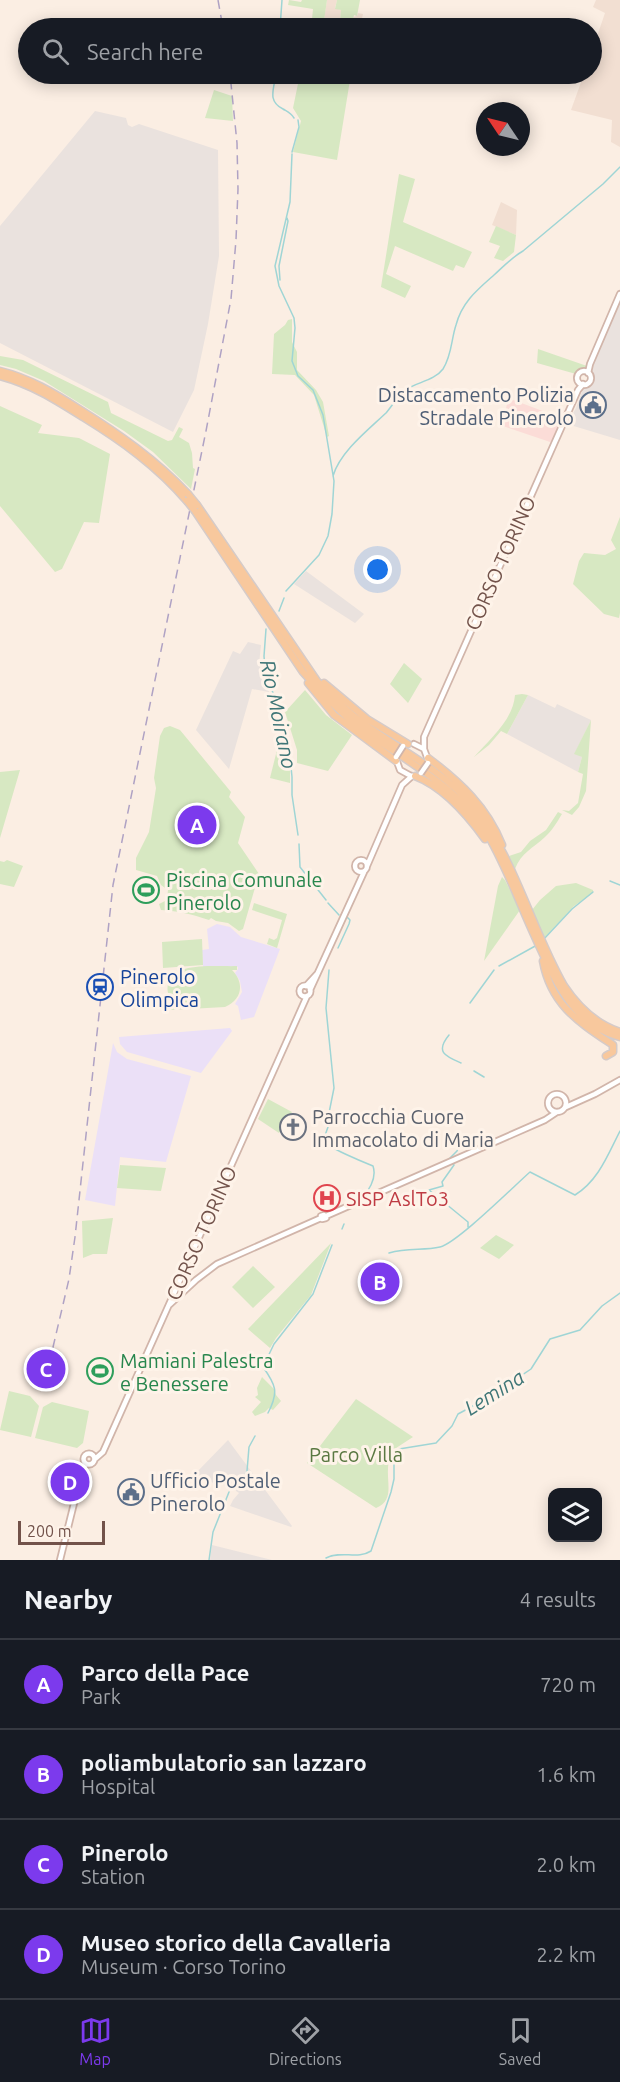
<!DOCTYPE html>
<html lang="en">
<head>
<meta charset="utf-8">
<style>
	:root { --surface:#171b24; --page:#242831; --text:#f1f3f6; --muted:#9ea1a6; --line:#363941; --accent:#7c3aed }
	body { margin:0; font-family:Ubuntu,sans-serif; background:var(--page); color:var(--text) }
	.controls { position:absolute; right:18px; bottom:18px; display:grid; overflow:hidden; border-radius:12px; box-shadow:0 3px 15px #0003 }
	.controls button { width:54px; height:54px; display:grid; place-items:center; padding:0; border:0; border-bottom:2px solid var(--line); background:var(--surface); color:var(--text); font:30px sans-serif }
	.compass { position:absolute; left:476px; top:102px; width:54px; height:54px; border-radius:50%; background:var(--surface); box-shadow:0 3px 15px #0003; rotate:305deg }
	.scale { position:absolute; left:18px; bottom:15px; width:87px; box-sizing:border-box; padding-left:6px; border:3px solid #72524a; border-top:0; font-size:16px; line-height:21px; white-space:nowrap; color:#72524a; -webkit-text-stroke:4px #fef3e9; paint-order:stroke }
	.you { position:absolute; left:378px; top:570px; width:21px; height:21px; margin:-15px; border:4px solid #fff; border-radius:50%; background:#1a73e8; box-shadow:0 0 0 9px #1a73e833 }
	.badge { display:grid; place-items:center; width:39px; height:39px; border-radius:50%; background:var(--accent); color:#fff; font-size:20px; font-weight:700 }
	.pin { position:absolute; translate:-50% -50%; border:3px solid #fff; box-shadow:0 2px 6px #0006 }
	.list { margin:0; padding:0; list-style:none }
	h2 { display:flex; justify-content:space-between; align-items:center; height:78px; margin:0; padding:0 24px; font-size:26px }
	h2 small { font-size:20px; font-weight:400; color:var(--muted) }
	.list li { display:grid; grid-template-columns:39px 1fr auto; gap:18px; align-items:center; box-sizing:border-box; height:90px; padding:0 24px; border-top:2px solid var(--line) }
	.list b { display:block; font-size:22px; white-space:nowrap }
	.list p { margin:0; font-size:20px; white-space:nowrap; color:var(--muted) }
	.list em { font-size:20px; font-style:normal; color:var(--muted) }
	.icon { flex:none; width:33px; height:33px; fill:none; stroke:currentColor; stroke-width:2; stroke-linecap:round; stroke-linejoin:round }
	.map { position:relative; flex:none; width:620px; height:1560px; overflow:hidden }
	.search { position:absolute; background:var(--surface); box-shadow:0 3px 15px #0003; left:18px; right:18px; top:18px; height:66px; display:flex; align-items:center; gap:15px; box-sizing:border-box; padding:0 21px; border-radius:33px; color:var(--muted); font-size:22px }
	.sheet { height:438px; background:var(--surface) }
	nav { display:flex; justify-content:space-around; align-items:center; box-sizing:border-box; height:84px; border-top:2px solid var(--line); background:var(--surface); font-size:16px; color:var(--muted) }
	nav a { display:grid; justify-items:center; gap:3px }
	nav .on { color:var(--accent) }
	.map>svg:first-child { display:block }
	.residential { fill:#f2dfd2 }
	.commercial { fill:#fbdcd7 }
	.industrial { fill:#eae2de }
	.education { fill:#ebe0f7 }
	.green { fill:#d7e8c2 }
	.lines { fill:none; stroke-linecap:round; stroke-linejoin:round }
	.stream { stroke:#9fd5d5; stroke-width:1.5 }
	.secondary-casing { stroke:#d1b5aa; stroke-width:8 }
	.primary-casing { stroke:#d5cbc9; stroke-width:9 }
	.secondary { stroke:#fff; stroke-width:4.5 }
	.primary { stroke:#f8c89d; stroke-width:6 }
	.rail { stroke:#afa2c4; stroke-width:1.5; stroke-dasharray:9 6; stroke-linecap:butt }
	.secondary-bridge-casing { stroke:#d1b5aa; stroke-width:8; stroke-linecap:butt }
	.primary-bridge-casing { stroke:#d5cbc9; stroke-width:9; stroke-linecap:butt }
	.secondary-bridge { stroke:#fff; stroke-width:4.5 }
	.primary-bridge { stroke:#f8c89d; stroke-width:6 }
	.labels { text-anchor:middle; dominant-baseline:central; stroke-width:6; stroke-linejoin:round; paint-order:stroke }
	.service-label { font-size:20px; fill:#4e5e75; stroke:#fef3e9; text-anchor:end }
	.street-label { font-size:20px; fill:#72524a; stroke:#fef3e9 }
	.leisure-label { font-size:20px; fill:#27864d; stroke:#fef3e9; text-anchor:start }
	.transit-label { font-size:20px; fill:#164399; stroke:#fef3e9; text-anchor:start }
	.worship-label { font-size:20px; fill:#5b616d; stroke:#fef3e9; text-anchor:start }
	.health-label { font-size:20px; fill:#be3a42; stroke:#fef3e9; text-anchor:start }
	.park-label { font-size:20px; fill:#5a7842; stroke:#fef3e9 }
	.water-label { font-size:21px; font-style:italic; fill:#3f7677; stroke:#fef3e9 }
</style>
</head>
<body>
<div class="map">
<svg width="620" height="1560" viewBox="0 0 620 1560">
	<rect width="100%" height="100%" fill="#fbeee3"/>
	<path class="residential" d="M 327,0 L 337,0 L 335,8 L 341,10 L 340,21 L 357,16 L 358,13 L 363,14 L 360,28 L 312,28 L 312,19 L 324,20 Z
		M 596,0 L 620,0 L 620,147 L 611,142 L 612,120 L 571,110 L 584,74 L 592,74 L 592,51 L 605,13 L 593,7 Z
		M 501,202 L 517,210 L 516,235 L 492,225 Z"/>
	<path class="commercial" d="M 508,398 L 564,419 L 553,443 L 503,426 Z"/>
	<path class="industrial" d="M 95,111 L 126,118 L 128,125 L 132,127 L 139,124 L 218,150 L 219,256 L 208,324 L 194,390 L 173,432 L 0,343 L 0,226 Z
		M 620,300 L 620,440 L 567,424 L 576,408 L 583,389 L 590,385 L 594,378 L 591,367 Z
		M 306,571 L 364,614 L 355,623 L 294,584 Z
		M 248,642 L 261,645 L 259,664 L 269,692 L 252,689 L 229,769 L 196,730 L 233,651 L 240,654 Z
		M 528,695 L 555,708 L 557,704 L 591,720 L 575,753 L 582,757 L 578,772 L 507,734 Z
		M 228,1440 L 292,1526 L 291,1527 L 230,1506 L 233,1500 L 239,1493 L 236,1491 L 236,1488 L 197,1479 L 195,1474 Z
		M 212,1545 L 272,1560 L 210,1560 Z"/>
	<path class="education" d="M 217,924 L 230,927 L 241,937 L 280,949 L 254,1017 L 241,1020 L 238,1006 L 235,1004 L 242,992 L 240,981 L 235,973 L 238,969 L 238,967 L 203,968 L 202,950 L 209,949 L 207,929 Z
		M 230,1028 L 232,1031 L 201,1073 L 127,1052 L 120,1044 L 119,1037 Z
		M 113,1043 L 117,1052 L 127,1059 L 191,1076 L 166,1162 L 120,1157 L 115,1206 L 85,1200 Z"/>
	<path class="green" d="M 289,0 L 301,2 L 302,0 L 327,0 L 324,21 L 312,19 L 313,9 L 288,5 Z
		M 337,0 L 360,0 L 357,16 L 354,15 L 352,23 L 340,21 L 341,10 L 335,9 Z
		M 300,74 L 351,74 L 337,160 L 293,152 L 301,121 L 293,108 Z
		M 214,90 L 232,96 L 233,121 L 205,118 Z
		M 399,174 L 415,179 L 403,222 L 472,252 L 464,268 L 456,265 L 453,271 L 395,246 L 386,274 L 411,286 L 405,298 L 381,287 Z
		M 496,226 L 516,235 L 514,252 L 503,261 L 494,258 L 500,246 L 489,242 Z
		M 292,319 L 292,342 L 297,352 L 297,370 L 316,390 L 323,402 L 329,436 L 327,437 L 314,395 L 295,375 L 272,374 L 274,334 L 285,325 L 288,320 Z
		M 538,349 L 587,366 L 576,374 L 537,363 Z
		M 0,356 L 23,360 L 108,402 L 111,413 L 168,441 L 172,440 L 179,427 L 183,429 L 179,437 L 189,443 L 192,453 L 193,468 L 195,469 L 191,489 L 153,452 L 124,431 L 44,381 L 16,369 L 0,365 Z
		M 0,406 L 42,425 L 38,433 L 79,438 L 110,454 L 99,523 L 84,522 L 62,569 L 55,572 L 0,506 Z
		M 620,517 L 620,613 L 619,618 L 604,614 L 573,584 L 579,561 L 584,553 L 605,555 L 616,549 L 611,540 Z
		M 404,663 L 422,679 L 408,703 L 390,684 Z
		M 305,690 L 326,715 L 352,735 L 328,771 L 297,763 L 297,750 L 285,712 Z
		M 522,694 L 528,695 L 507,734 L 501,731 L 489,745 L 474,757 C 490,739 513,720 515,695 Z
		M 591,720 L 586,791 L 579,807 L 572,815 L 562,810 L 569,811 L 578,803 L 583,774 L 578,772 L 582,757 L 574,754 Z
		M 170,726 L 180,730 L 231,792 L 229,797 L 245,817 L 238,843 L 259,874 L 243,929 L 239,931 L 228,923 L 216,921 L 211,918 L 209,920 C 191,914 179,911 161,910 L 159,904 L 167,900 L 168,890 L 161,885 L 157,876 L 136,870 L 136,858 L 149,832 L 156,788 L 154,778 L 160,736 L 164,728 Z
		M 277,750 L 290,754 L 290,783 L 270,778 Z
		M 20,770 L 0,838 L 0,772 Z
		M 558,812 L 562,814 C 557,822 552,831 545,837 C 533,848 521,853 515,869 L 509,856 L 521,852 L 530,841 L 546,830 Z
		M 7,860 L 23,866 L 14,887 L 0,884 L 0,861 L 4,862 Z
		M 502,877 L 505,880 L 520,910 L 484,961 L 498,886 Z
		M 576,883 L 593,890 L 593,893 L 574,906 L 544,938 L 532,910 L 540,900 L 556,886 Z
		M 254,903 L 287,914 L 277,948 L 267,944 L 269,938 L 274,940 L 277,938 L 282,920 L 252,910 Z
		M 202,939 L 203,965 L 163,968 L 162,942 Z
		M 237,966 L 237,970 L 232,970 C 245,983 242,1000 225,1007 L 171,1010 L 171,1006 L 176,1005 C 170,1000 166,993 168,984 C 172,961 218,967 237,966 Z
		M 268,1099 L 292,1112 L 279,1133 L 258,1119 Z
		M 120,1165 L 166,1168 L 161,1191 L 117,1188 Z
		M 113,1218 L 107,1254 L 93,1254 L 83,1258 L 82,1221 Z
		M 496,1235 L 514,1245 L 499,1259 L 480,1248 Z
		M 331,1243 L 311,1295 L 276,1338 L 270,1348 L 248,1329 Z
		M 253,1266 L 275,1287 L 253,1308 L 232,1287 Z
		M 262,1377 L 274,1389 L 276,1395 L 281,1401 L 273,1410 L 269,1408 L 265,1412 L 255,1416 L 252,1412 L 261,1402 L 255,1397 L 258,1395 L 257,1388 Z
		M 9,1391 L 30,1396 L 39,1406 L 31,1437 L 0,1430 Z
		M 356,1399 L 413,1437 L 393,1450 C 391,1456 388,1462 388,1469 C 387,1484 394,1501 376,1508 L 307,1463 Z
		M 52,1402 L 89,1411 L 83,1443 L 77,1448 L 35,1438 L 43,1407 Z"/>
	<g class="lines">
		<path class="stream" d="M 280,28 L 282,0
			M 276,74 C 274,89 267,101 283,109 C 288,112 291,113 294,118
			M 292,152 L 299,127 L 298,120
			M 280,280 L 279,266 L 288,221 L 287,218
			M 333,476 C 340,452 368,430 386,413 C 393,405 398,395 407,389 C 418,382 435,380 443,369 C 452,355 451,340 456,325 C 462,302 477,290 494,275 C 504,266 511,258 523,251 L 603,184 L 620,167
			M 286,591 L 319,555 L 328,536 L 332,514 L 334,481 L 323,415 L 313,390 L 298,376 L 292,361 L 295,328 L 294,318 L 279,286 L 275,266 L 290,202 L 292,154
			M 279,611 L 284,598
			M 266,629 L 264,656 L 265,669 L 288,738 L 292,777 L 292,795 L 298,835
			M 299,844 L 300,867 L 326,900
			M 610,881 L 620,885
			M 328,903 L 339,915
			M 543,940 L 572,909 L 593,892
			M 338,948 L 349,924 L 350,920 L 347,917
			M 499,966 L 537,945
			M 329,970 L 326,1008 L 334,1088 L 329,1113 L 328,1127 L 323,1141 C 327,1147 363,1162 373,1166 C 377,1178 369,1193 358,1199
			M 470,1003 L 494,970
			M 449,1035 C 435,1052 445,1056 461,1063
			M 474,1071 L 484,1077
			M 457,1141 L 459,1146 L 457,1151 L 450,1158 L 454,1165 L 442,1182 L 443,1186 L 429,1190 L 468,1222 L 468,1227
			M 342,1229 L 344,1224
			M 389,1253 C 408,1247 423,1251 440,1247 C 457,1243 514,1186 530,1172 L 575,1195 C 599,1180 608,1154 620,1131
			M 268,1413 C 279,1392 276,1385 263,1367 L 274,1344 L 313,1294 L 332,1245
			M 241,1483 L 247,1471 L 249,1447 L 255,1436
			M 326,1558 C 342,1550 357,1560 371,1551 L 391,1492 L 394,1479 L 394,1455 L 399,1449 L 436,1443 L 452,1426 L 458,1414 L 488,1398 L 531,1369 L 550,1339 L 580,1330 L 602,1306 L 620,1293
			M 209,1560 L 213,1532 L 229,1492"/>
		<defs>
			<path id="secondary" d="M577 378a7 7 0 1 1 14 0a7 7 0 1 1-14 0Z
				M 588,373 L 590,364 L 620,294
				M 414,744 L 424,749 L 428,760
				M 424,749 L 424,737 L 578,390 L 583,384
				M 396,759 L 400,770 L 411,776
				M355 866a6 6 0 1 1 12 0a6 6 0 1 1-12 0Z
				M 367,866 L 402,785 L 412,776
				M299.5 991a5.5 5.5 0 1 1 11 0a5.5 5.5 0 1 1-11 0Z
				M 306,986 L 317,974
				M 310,990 L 364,872
				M548 1103a9 9 0 1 1 18 0a9 9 0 1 1-18 0Z
				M 566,1107 L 595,1094 L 620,1080
				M 324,1215 L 326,1218 L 322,1219 L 321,1216 Z
				M 326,1216 L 545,1120 L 557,1112
				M 169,1305 L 196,1280 L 217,1264 L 321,1218
				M83.5 1459a5.5 5.5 0 1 1 11 0a5.5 5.5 0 1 1-11 0Z
				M 95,1459 L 103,1452 L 307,996
				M 60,1560 L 81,1475 L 86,1464"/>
			<path id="primary" d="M 0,371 C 29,378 54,393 79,409 C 119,434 156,460 188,494
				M 0,376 C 31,384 56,400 83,417 C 122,441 157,466 187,501
				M 197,505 L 317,681 C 331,696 346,711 364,724 C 399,749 441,770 470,803 C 513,852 531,929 564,986 C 578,1007 595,1024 620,1032
				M 195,511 L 303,672 C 321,692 339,712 362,729 C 407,762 459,787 489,837 C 508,870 521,907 537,941 C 555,980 573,1025 620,1037
				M 308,683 L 334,715 L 396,761
				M 324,683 L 367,719 L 408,744
				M 428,758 C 460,782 487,807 502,845
				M 415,776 C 444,787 467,814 485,839
				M 543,961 C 551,1005 579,1022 613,1045 L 613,1052 L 606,1056"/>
		</defs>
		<use href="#secondary" class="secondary-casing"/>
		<use href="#primary" class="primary-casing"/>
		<use href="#secondary" class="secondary"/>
		<use href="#primary" class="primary"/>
		<path class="rail" d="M 218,0 L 223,28
			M 46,1377 L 69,1279 L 75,1237 L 113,885 L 206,431 L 231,299 L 236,240 L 238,189 L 237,143 L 230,74"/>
		<defs>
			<path id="secondary-bridge" d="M 396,757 L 403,746
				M 421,773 L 428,763"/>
			<path id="primary-bridge" d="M 188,494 L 197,505
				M 187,501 L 195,511"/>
		</defs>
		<use href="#secondary-bridge" class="secondary-bridge-casing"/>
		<use href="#primary-bridge" class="primary-bridge-casing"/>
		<use href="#secondary-bridge" class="secondary-bridge"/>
		<use href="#primary-bridge" class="primary-bridge"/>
	</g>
	<defs>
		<symbol id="civic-ring" viewBox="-11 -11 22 22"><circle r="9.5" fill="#fef3e9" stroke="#5c6f8a" stroke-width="1.5"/><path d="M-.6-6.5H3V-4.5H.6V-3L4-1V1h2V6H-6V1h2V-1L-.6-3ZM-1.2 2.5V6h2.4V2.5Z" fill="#5c6f8a"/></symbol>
		<symbol id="stadium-ring" viewBox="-11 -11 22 22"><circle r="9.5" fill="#fef3e9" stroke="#2e9e5b" stroke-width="1.5"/><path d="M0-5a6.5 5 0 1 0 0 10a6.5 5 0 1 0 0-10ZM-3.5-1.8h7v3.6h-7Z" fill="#2e9e5b"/></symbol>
		<symbol id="station-ring" viewBox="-11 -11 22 22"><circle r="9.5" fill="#fef3e9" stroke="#1a4fb4" stroke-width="1.5"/><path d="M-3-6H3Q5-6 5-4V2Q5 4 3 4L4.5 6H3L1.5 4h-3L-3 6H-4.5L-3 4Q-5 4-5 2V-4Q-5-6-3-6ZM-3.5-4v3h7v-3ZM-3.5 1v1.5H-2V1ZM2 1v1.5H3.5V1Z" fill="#1a4fb4"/></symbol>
		<symbol id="church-ring" viewBox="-11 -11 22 22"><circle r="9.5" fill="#fef3e9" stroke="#6b7280" stroke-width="1.5"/><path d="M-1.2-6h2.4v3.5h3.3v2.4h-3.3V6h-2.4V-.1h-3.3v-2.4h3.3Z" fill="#6b7280"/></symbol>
		<symbol id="hospital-ring" viewBox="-11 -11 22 22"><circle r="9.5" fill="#fef3e9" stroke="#e0444e" stroke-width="1.5"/><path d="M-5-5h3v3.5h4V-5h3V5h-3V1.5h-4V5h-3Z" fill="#e0444e"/></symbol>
	</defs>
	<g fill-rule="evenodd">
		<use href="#civic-ring" x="578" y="390" width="30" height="30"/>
		<use href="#stadium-ring" x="131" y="875" width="30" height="30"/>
		<use href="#station-ring" x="85" y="972" width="30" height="30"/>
		<use href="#church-ring" x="278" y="1112" width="30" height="30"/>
		<use href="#hospital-ring" x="312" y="1183" width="30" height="30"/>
		<use href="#stadium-ring" x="85" y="1356" width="30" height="30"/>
		<use href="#civic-ring" x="116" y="1477" width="30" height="30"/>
	</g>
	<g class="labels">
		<g class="service-label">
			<text x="574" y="394">Distaccamento Polizia<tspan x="574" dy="23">Stradale Pinerolo</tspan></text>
			<text x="150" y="1480" text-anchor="start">Ufficio Postale<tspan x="150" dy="23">Pinerolo</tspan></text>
		</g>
		<g class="street-label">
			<text transform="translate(500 563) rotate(-66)">CORSO TORINO</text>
			<text transform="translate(201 1233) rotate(-66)">CORSO TORINO</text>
		</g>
		<g class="leisure-label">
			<text x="166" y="879">Piscina Comunale<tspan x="166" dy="23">Pinerolo</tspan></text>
			<text x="120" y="1360">Mamiani Palestra<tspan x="120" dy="23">e Benessere</tspan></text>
		</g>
		<g class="transit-label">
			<text x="120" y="976">Pinerolo<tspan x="120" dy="23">Olimpica</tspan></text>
		</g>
		<g class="worship-label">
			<text x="312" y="1116">Parrocchia Cuore<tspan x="312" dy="23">Immacolato di Maria</tspan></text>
		</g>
		<g class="health-label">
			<text x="346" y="1198">SISP AslTo3</text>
		</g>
		<g class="park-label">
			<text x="356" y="1454">Parco Villa</text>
		</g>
		<g class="water-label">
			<text transform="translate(279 714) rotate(78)">Rio Moirano</text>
			<text transform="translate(494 1392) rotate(-32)">Lemina</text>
		</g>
	</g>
</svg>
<div class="controls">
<button><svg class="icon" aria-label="layers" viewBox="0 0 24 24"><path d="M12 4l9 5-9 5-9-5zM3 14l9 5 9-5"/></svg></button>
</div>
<svg class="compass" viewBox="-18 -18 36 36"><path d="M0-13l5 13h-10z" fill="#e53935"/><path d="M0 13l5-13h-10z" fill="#9ea1a6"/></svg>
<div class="scale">200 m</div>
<div class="you"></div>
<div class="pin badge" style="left:197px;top:825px">A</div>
<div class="pin badge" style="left:380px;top:1282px">B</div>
<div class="pin badge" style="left:46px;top:1369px">C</div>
<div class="pin badge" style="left:70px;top:1482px">D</div>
<div class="search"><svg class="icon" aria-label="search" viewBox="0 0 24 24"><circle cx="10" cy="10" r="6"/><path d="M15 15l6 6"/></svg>Search here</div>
</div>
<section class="sheet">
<h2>Nearby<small>4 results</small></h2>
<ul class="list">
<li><span class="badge">A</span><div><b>Parco della Pace</b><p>Park</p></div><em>720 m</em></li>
<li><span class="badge">B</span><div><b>poliambulatorio san lazzaro</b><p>Hospital</p></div><em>1.6 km</em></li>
<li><span class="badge">C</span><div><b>Pinerolo</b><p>Station</p></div><em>2.0 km</em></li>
<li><span class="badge">D</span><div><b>Museo storico della Cavalleria</b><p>Museum · Corso Torino</p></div><em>2.2 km</em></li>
</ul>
</section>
<nav>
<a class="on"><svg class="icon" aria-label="map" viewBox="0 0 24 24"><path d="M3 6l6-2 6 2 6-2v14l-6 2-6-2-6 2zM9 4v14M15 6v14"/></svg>Map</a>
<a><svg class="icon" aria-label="directions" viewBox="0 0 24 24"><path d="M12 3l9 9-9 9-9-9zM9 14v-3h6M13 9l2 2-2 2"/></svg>Directions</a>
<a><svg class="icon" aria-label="saved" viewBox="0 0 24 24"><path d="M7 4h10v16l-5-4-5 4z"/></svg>Saved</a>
</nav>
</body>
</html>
